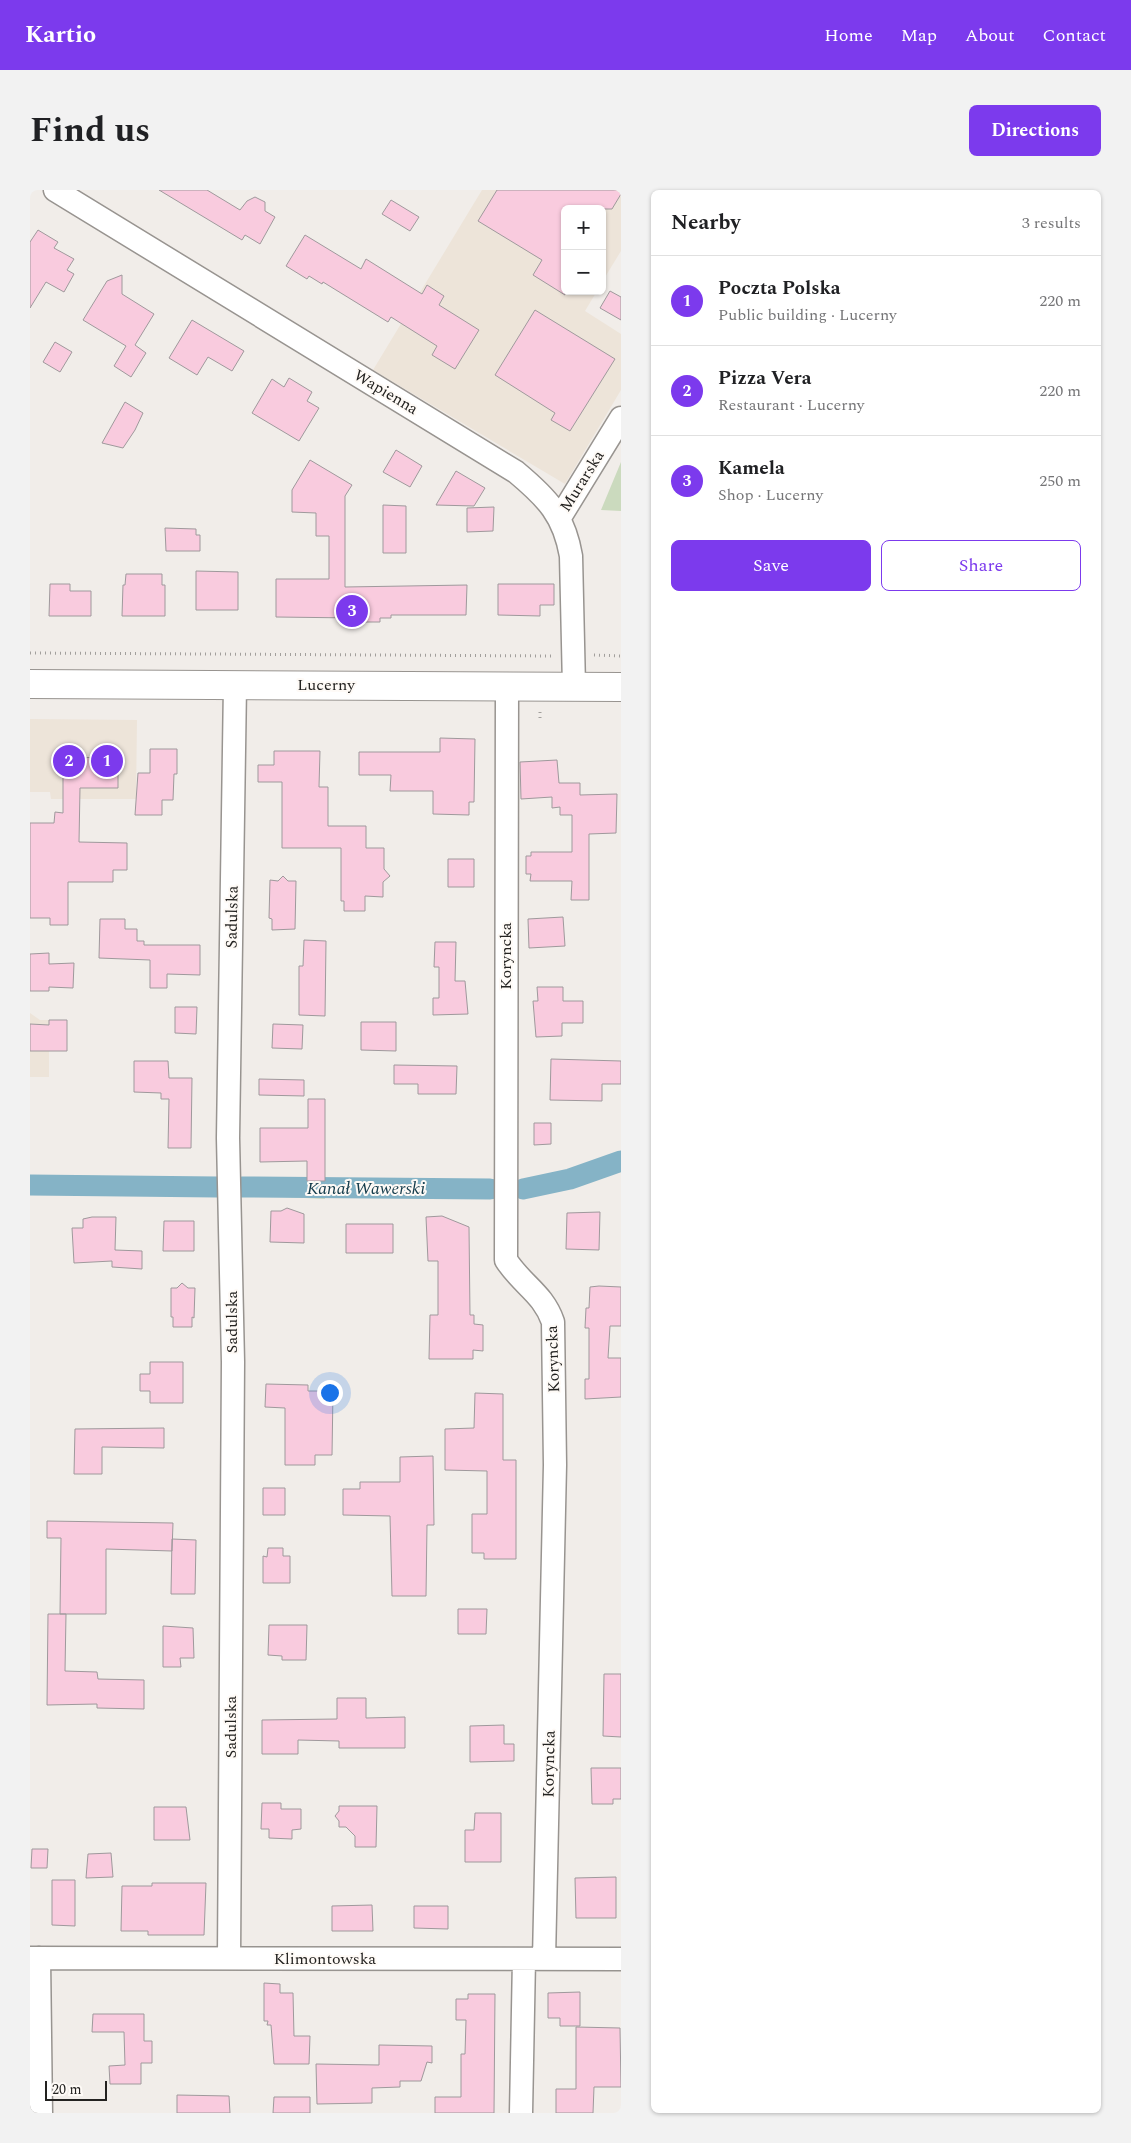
<!DOCTYPE html>
<html lang="en">
<head>
<meta charset="utf-8">
<style>
	:root { --surface:#fff; --page:#f2f2f2; --text:#202124; --muted:#757577; --line:#e0e0e0; --accent:#7c3aed }
	body { margin:0; font-family:Spectral,serif; background:var(--page); color:var(--text) }
	.controls { position:absolute; right:15px; top:15px; display:grid; overflow:hidden; border-radius:8px; box-shadow:0 1px 4px #0004 }
	.controls button { width:45px; height:45px; display:grid; place-items:center; padding:0; border:0; border-bottom:1px solid var(--line); background:var(--surface); color:var(--text); font:25px sans-serif }
	.scale { position:absolute; left:15px; bottom:12px; width:62px; box-sizing:border-box; padding-left:5px; border:2px solid #232220; border-top:0; font-size:14px; line-height:18px; white-space:nowrap; color:#232220; -webkit-text-stroke:4px #fefaf6; paint-order:stroke }
	.you { position:absolute; left:299px; top:1202px; width:18px; height:18px; margin:-12px; border:4px solid #fff; border-radius:50%; background:#1a73e8; box-shadow:0 0 0 8px #1a73e833 }
	.badge { display:grid; place-items:center; width:32px; height:32px; border-radius:50%; background:var(--accent); color:#fff; font-size:16px; font-weight:700 }
	.pin { position:absolute; translate:-50% -50%; border:2px solid #fff; box-shadow:0 1px 5px #0006 }
	.list { margin:0; padding:0; list-style:none }
	h2 { display:flex; justify-content:space-between; align-items:center; height:65px; margin:0; padding:0 20px; font-size:21px }
	h2 small { font-size:16px; font-weight:400; color:var(--muted) }
	.list li { display:grid; grid-template-columns:32px 1fr auto; gap:15px; align-items:center; box-sizing:border-box; height:90px; padding:0 20px; border-top:1px solid var(--line) }
	.list b { display:block; font-size:19px; white-space:nowrap }
	.list p { margin:0; font-size:16px; white-space:nowrap; color:var(--muted) }
	.list em { font-size:16px; font-style:normal; color:var(--muted) }
	.actions { display:flex; gap:10px; padding:15px 20px }
	.actions a { flex:1; padding:11px 0; border:1px solid var(--accent); border-radius:8px; text-align:center; font-size:18px; color:var(--accent) }
	.actions .main { background:var(--accent); color:#fff }
	.map { position:relative; flex:none; width:591px; height:1923px; overflow:hidden; border-radius:8px }
	header { display:flex; align-items:center; gap:30px; box-sizing:border-box; height:70px; padding:0 25px; background:var(--accent); color:#fff }
	header strong { font-size:24px }
	nav { display:flex; gap:28px; margin-inline-start:auto; font-size:18px }
	.intro { display:flex; align-items:center; justify-content:space-between; box-sizing:border-box; height:120px; padding:0 30px }
	h1 { margin:0; font-size:35px }
	.button { padding:12px 22px; border-radius:8px; background:var(--accent); color:#fff; font-size:18px; font-weight:700 }
	main { display:flex; gap:30px; padding:0 30px }
	aside { flex:1; background:var(--surface); border-radius:8px; box-shadow:0 1px 4px #0004 }
	.map>svg:first-child { display:block }
	.built { fill:#ede4d9 }
	.green { fill:#cbdabe }
	.lines { fill:none; stroke-linecap:round; stroke-linejoin:round }
	.canal { stroke:#85b3c6; stroke-width:21 }
	.building { fill:#f9cbde; stroke:#9f999c }
	.minor-casing { stroke:#989490; stroke-width:25 }
	.tertiary-casing { stroke:#989490; stroke-width:30 }
	.path { stroke:#a29f9c; stroke-width:3; stroke-dasharray:1 4; stroke-linecap:butt }
	.minor { stroke:#fff; stroke-width:22 }
	.tertiary { stroke:#fff; stroke-width:28 }
	.labels { text-anchor:middle; dominant-baseline:central; stroke-width:4; stroke-linejoin:round; paint-order:stroke }
	.street-label { font-size:16px; fill:#232220; stroke:#fefaf6 }
	.water-label { font-size:18px; font-style:italic; fill:#133b4b; stroke:#fefaf6 }
</style>
</head>
<body>
<header>
<strong>Kartio</strong>
<nav><a>Home</a><a>Map</a><a>About</a><a>Contact</a></nav>
</header>
<div class="intro"><h1>Find us</h1><a class="button">Directions</a></div>
<main>
<div class="map">
<svg width="591" height="1923" viewBox="0 0 591 1923">
	<rect width="100%" height="100%" fill="#f1ede9"/>
	<path class="built" d="M 452,0 L 591,0 L 591,61 L 572,92 L 572,19 L 535,19 L 535,101 L 567,101 L 555,121 L 591,144 L 591,200 L 535,294 L 343,180 Z
		M 0,529 L 107,530 L 106,609 L 21,609 L 20,602 L 0,602 Z
		M 0,823 L 10,830 L 19,830 L 19,887 L 0,887 Z"/>
	<path class="green" d="M 591,272 L 591,321 L 571,320 Z
		M 591,963 L 591,981 L 540,997 L 486,1004 L 486,992 L 538,983 Z
		M 19,985 L 188,988 L 188,1007 L 0,1004 L 0,989 L 18,989 Z
		M 461,990 L 461,1008 L 295,1005 L 295,1009 L 216,1005 L 216,991 Z"/>
	<g class="lines">
		<path class="canal" d="M 0,995 L 187,997
			M 212,997 L 460,999
			M 493,999 L 540,989 L 591,971"/>
	</g>
	<path class="building" d="M 129,0 L 177,0 L 210,20 L 217,11 L 225,7 L 235,12 L 235,21 L 245,27 L 230,54 L 215,45 L 212,50 Z
		M 467,0 L 591,0 L 591,4 L 582,19 L 535,19 L 535,105 L 503,85 L 512,70 L 448,31 Z
		M 361,10 L 389,27 L 380,41 L 352,24 Z
		M 8,40 L 28,52 L 24,58 L 44,69 L 37,80 L 44,84 L 34,102 L 16,92 L 0,118 L 0,52 Z
		M 275,45 L 331,79 L 336,69 L 392,104 L 397,95 L 414,106 L 409,115 L 449,140 L 425,179 L 402,165 L 407,156 L 361,127 L 358,132 L 293,92 L 292,94 L 279,86 L 277,89 L 256,76 Z
		M 92,85 L 92,104 L 124,124 L 105,155 L 116,163 L 101,187 L 84,176 L 96,156 L 53,130 L 77,91 Z
		M 580,101 L 591,107 L 591,130 L 570,118 Z
		M 505,120 L 585,169 L 540,241 L 521,230 L 525,223 L 465,185 Z
		M 162,130 L 214,161 L 202,181 L 178,167 L 167,185 L 139,168 Z
		M 25,152 L 42,162 L 30,182 L 13,172 Z
		M 259,188 L 282,202 L 277,211 L 289,218 L 269,251 L 222,223 L 242,189 L 254,197 Z
		M 95,212 L 113,223 L 105,240 L 93,258 L 72,253 Z
		M 366,260 L 392,276 L 380,297 L 353,282 Z
		M 280,270 L 322,295 L 315,306 L 315,397 L 437,395 L 436,425 L 361,425 L 361,428 L 350,428 L 350,432 L 325,432 L 325,428 L 246,427 L 246,389 L 299,389 L 299,346 L 286,346 L 286,323 L 262,322 L 262,300 Z
		M 426,281 L 455,298 L 444,316 L 406,315 Z
		M 353,315 L 376,316 L 376,363 L 353,363 Z
		M 464,317 L 463,341 L 437,342 L 437,318 Z
		M 135,338 L 166,339 L 166,345 L 170,345 L 170,361 L 136,361 Z
		M 166,381 L 208,382 L 208,420 L 166,420 Z
		M 96,384 L 132,384 L 132,395 L 135,395 L 135,426 L 92,426 L 93,395 L 95,395 Z
		M 20,394 L 40,394 L 40,401 L 61,401 L 61,426 L 19,426 Z
		M 468,394 L 524,394 L 524,415 L 510,415 L 510,426 L 468,425 Z
		M 410,548 L 445,549 L 444,612 L 439,612 L 439,625 L 403,624 L 403,601 L 360,601 L 361,585 L 329,585 L 329,562 L 410,562 Z
		M 120,559 L 147,559 L 147,584 L 144,584 L 143,610 L 132,610 L 132,625 L 105,625 L 108,583 L 120,583 Z
		M 244,561 L 290,561 L 289,597 L 298,597 L 298,636 L 336,636 L 336,658 L 354,658 L 354,679 L 360,686 L 353,692 L 353,707 L 335,706 L 335,721 L 314,721 L 314,711 L 311,711 L 311,658 L 252,658 L 252,592 L 228,592 L 228,575 L 244,575 Z
		M 88,567 L 88,598 L 50,598 L 49,652 L 97,653 L 97,680 L 83,680 L 83,692 L 38,692 L 38,735 L 20,735 L 20,728 L 0,728 L 0,633 L 24,633 L 25,622 L 33,623 L 33,568 Z
		M 527,570 L 529,593 L 550,593 L 550,605 L 587,604 L 586,643 L 559,644 L 559,710 L 541,710 L 542,691 L 500,691 L 501,684 L 496,684 L 496,666 L 501,666 L 501,662 L 542,662 L 542,625 L 530,625 L 530,617 L 522,618 L 522,607 L 491,609 L 490,572 Z
		M 418,669 L 444,669 L 444,697 L 418,697 Z
		M 253,686 L 258,691 L 266,691 L 265,739 L 242,740 L 242,729 L 239,728 L 240,690 L 248,691 Z
		M 533,727 L 535,756 L 499,758 L 498,729 Z
		M 70,729 L 95,729 L 95,739 L 107,739 L 107,751 L 114,751 L 114,755 L 170,755 L 170,785 L 137,784 L 137,798 L 120,798 L 120,770 L 69,768 Z
		M 274,750 L 296,751 L 295,826 L 269,825 L 269,776 L 273,776 Z
		M 405,752 L 426,752 L 425,791 L 435,791 L 438,824 L 403,825 L 403,808 L 409,808 L 409,777 L 404,777 Z
		M 19,763 L 19,774 L 44,773 L 43,798 L 19,797 L 19,801 L 0,801 L 0,764 Z
		M 507,797 L 533,797 L 533,811 L 553,811 L 553,833 L 532,833 L 532,846 L 506,847 L 503,811 L 508,811 Z
		M 145,817 L 167,817 L 166,844 L 145,843 Z
		M 19,830 L 37,830 L 37,861 L 0,861 L 0,834 L 19,835 Z
		M 331,832 L 366,832 L 366,861 L 331,860 Z
		M 243,834 L 273,835 L 272,859 L 242,858 Z
		M 521,869 L 591,871 L 591,894 L 572,894 L 572,911 L 520,910 Z
		M 104,871 L 138,871 L 139,888 L 162,888 L 161,958 L 138,958 L 139,909 L 131,909 L 131,903 L 104,902 Z
		M 364,875 L 427,876 L 426,904 L 388,904 L 388,894 L 364,894 Z
		M 229,889 L 274,890 L 274,906 L 229,905 Z
		M 278,909 L 295,909 L 295,991 L 277,991 L 277,971 L 230,972 L 230,938 L 278,938 Z
		M 504,933 L 521,933 L 521,954 L 504,955 Z
		M 257,1018 L 274,1024 L 274,1053 L 240,1052 L 241,1021 L 251,1021 Z
		M 570,1022 L 569,1060 L 536,1059 L 537,1023 Z
		M 412,1026 L 439,1037 L 440,1125 L 444,1125 L 444,1134 L 453,1135 L 453,1161 L 443,1160 L 443,1169 L 399,1169 L 400,1125 L 408,1125 L 408,1071 L 398,1071 L 396,1027 Z
		M 62,1027 L 86,1027 L 85,1060 L 112,1061 L 112,1079 L 82,1077 L 82,1071 L 44,1073 L 42,1038 L 53,1038 L 53,1029 Z
		M 134,1031 L 164,1031 L 164,1061 L 133,1061 Z
		M 316,1034 L 363,1034 L 363,1063 L 316,1063 Z
		M 152,1093 L 158,1098 L 165,1098 L 164,1128 L 162,1127 L 162,1137 L 143,1137 L 143,1127 L 141,1127 L 141,1098 L 147,1098 Z
		M 569,1096 L 591,1097 L 591,1136 L 580,1136 L 578,1168 L 591,1168 L 591,1207 L 555,1209 L 555,1189 L 559,1189 L 559,1138 L 555,1138 L 556,1118 L 559,1118 L 560,1097 Z
		M 120,1172 L 153,1172 L 153,1213 L 120,1213 L 120,1201 L 110,1201 L 110,1184 L 120,1184 Z
		M 236,1194 L 278,1195 L 278,1201 L 303,1201 L 302,1265 L 285,1265 L 285,1275 L 255,1275 L 255,1218 L 235,1217 Z
		M 445,1203 L 473,1204 L 473,1270 L 486,1270 L 486,1369 L 454,1369 L 454,1363 L 442,1363 L 442,1324 L 457,1324 L 457,1281 L 415,1280 L 415,1239 L 444,1238 Z
		M 134,1238 L 134,1258 L 72,1257 L 72,1284 L 44,1284 L 45,1239 Z
		M 403,1266 L 404,1335 L 397,1335 L 396,1406 L 362,1406 L 360,1326 L 313,1325 L 313,1299 L 330,1299 L 330,1292 L 370,1292 L 370,1267 Z
		M 233,1298 L 255,1298 L 255,1325 L 233,1325 Z
		M 17,1331 L 143,1333 L 142,1361 L 76,1359 L 76,1424 L 30,1424 L 31,1348 L 17,1348 Z
		M 142,1349 L 166,1350 L 165,1404 L 141,1404 Z
		M 238,1358 L 253,1358 L 253,1366 L 260,1366 L 260,1393 L 233,1393 L 233,1366 L 237,1367 Z
		M 428,1419 L 457,1419 L 456,1444 L 428,1444 Z
		M 18,1424 L 36,1424 L 35,1481 L 67,1482 L 68,1489 L 114,1490 L 114,1519 L 67,1518 L 67,1514 L 17,1515 Z
		M 239,1435 L 277,1435 L 276,1470 L 252,1470 L 252,1466 L 238,1465 Z
		M 133,1436 L 163,1438 L 164,1468 L 150,1468 L 151,1477 L 133,1477 Z
		M 574,1484 L 591,1484 L 591,1547 L 573,1546 Z
		M 307,1508 L 336,1508 L 336,1528 L 375,1527 L 375,1558 L 309,1558 L 309,1551 L 268,1550 L 268,1564 L 232,1564 L 232,1530 L 307,1529 Z
		M 474,1535 L 474,1554 L 484,1554 L 484,1571 L 440,1572 L 440,1536 Z
		M 561,1578 L 591,1578 L 591,1609 L 583,1609 L 583,1614 L 562,1614 Z
		M 232,1613 L 251,1613 L 251,1619 L 271,1619 L 271,1639 L 262,1640 L 262,1649 L 239,1648 L 239,1639 L 231,1639 Z
		M 309,1616 L 347,1616 L 346,1657 L 325,1657 L 325,1646 L 316,1637 L 309,1637 L 309,1631 L 305,1626 L 309,1621 Z
		M 124,1617 L 156,1617 L 160,1650 L 124,1650 Z
		M 445,1623 L 471,1623 L 471,1672 L 435,1672 L 435,1640 L 444,1640 Z
		M 2,1659 L 18,1659 L 17,1678 L 1,1678 Z
		M 81,1663 L 83,1687 L 56,1688 L 58,1664 Z
		M 586,1687 L 586,1728 L 546,1728 L 545,1688 Z
		M 22,1690 L 45,1690 L 45,1736 L 22,1735 Z
		M 122,1693 L 176,1693 L 174,1745 L 118,1745 L 118,1741 L 91,1741 L 92,1696 L 122,1696 Z
		M 342,1715 L 343,1741 L 302,1741 L 302,1716 Z
		M 384,1716 L 418,1716 L 418,1739 L 384,1738 Z
		M 234,1793 L 250,1794 L 250,1803 L 263,1803 L 264,1846 L 280,1846 L 279,1874 L 244,1874 L 241,1835 L 237,1835 L 238,1831 L 234,1831 Z
		M 550,1802 L 550,1836 L 530,1836 L 530,1828 L 518,1828 L 518,1803 Z
		M 438,1804 L 465,1804 L 464,1923 L 405,1923 L 405,1907 L 431,1907 L 431,1864 L 435,1864 L 436,1830 L 426,1830 L 426,1809 L 438,1809 Z
		M 63,1824 L 114,1824 L 114,1851 L 122,1851 L 122,1873 L 111,1873 L 111,1894 L 80,1894 L 79,1876 L 95,1875 L 94,1842 L 62,1842 Z
		M 546,1837 L 590,1838 L 591,1897 L 564,1897 L 563,1923 L 526,1923 L 526,1899 L 546,1899 Z
		M 349,1855 L 402,1856 L 402,1873 L 397,1872 L 391,1891 L 370,1891 L 370,1897 L 342,1898 L 342,1913 L 287,1914 L 286,1874 L 349,1875 Z
		M 147,1905 L 199,1906 L 200,1923 L 147,1923 Z
		M 244,1907 L 280,1907 L 280,1923 L 243,1923 Z"/>
	<g class="lines">
		<defs>
			<path id="minor" d="M 25,0 L 486,282 C 517,308 534,325 541,366 L 544,497
				M 529,329 L 591,228
				M 477,496 L 476,1070 C 492,1095 513,1103 523,1132 L 525,1275 L 514,1769
				M 0,1768 L 591,1769
				M 9,1768 L 11,1923
				M 199,1768 L 203,1172 L 198,948 L 205,495
				M 491,1923 L 494,1769"/>
			<path id="tertiary" d="M 0,494 L 591,497"/>
		</defs>
		<use href="#minor" class="minor-casing"/>
		<use href="#tertiary" class="tertiary-casing"/>
		<path class="path" d="M 0,463 L 523,466
			M 564,465 L 591,466
			M 510,528 L 510,519"/>
		<use href="#minor" class="minor"/>
		<use href="#tertiary" class="tertiary"/>
	</g>
	<g class="labels">
		<g class="street-label">
			<text transform="translate(356 202) rotate(31)">Wapienna</text>
			<text transform="translate(552 291) rotate(-58)">Murarska</text>
			<text x="296" y="495">Lucerny</text>
			<text transform="translate(202 727) rotate(-89)">Sadulska</text>
			<text transform="translate(476 766) rotate(-90)">Koryncka</text>
			<text transform="translate(202 1132) rotate(-90)">Sadulska</text>
			<text transform="translate(523 1169) rotate(-92)">Koryncka</text>
			<text transform="translate(201 1537) rotate(-90)">Sadulska</text>
			<text transform="translate(519 1574) rotate(-89)">Koryncka</text>
			<text x="295" y="1769">Klimontowska</text>
		</g>
		<g class="water-label">
			<text x="336" y="998">Kanał Wawerski</text>
		</g>
	</g>
</svg>
<div class="controls">
<button>+</button>
<button>−</button>
</div>
<div class="scale">20 m</div>
<div class="you"></div>
<div class="pin badge" style="left:77px;top:571px">1</div>
<div class="pin badge" style="left:39px;top:571px">2</div>
<div class="pin badge" style="left:322px;top:421px">3</div>
</div>
<aside>
<h2>Nearby<small>3 results</small></h2>
<ul class="list">
<li><span class="badge">1</span><div><b>Poczta Polska</b><p>Public building · Lucerny</p></div><em>220 m</em></li>
<li><span class="badge">2</span><div><b>Pizza Vera</b><p>Restaurant · Lucerny</p></div><em>220 m</em></li>
<li><span class="badge">3</span><div><b>Kamela</b><p>Shop · Lucerny</p></div><em>250 m</em></li>
</ul>
<div class="actions"><a class="main">Save</a><a>Share</a></div>
</aside>
</main>
</body>
</html>
